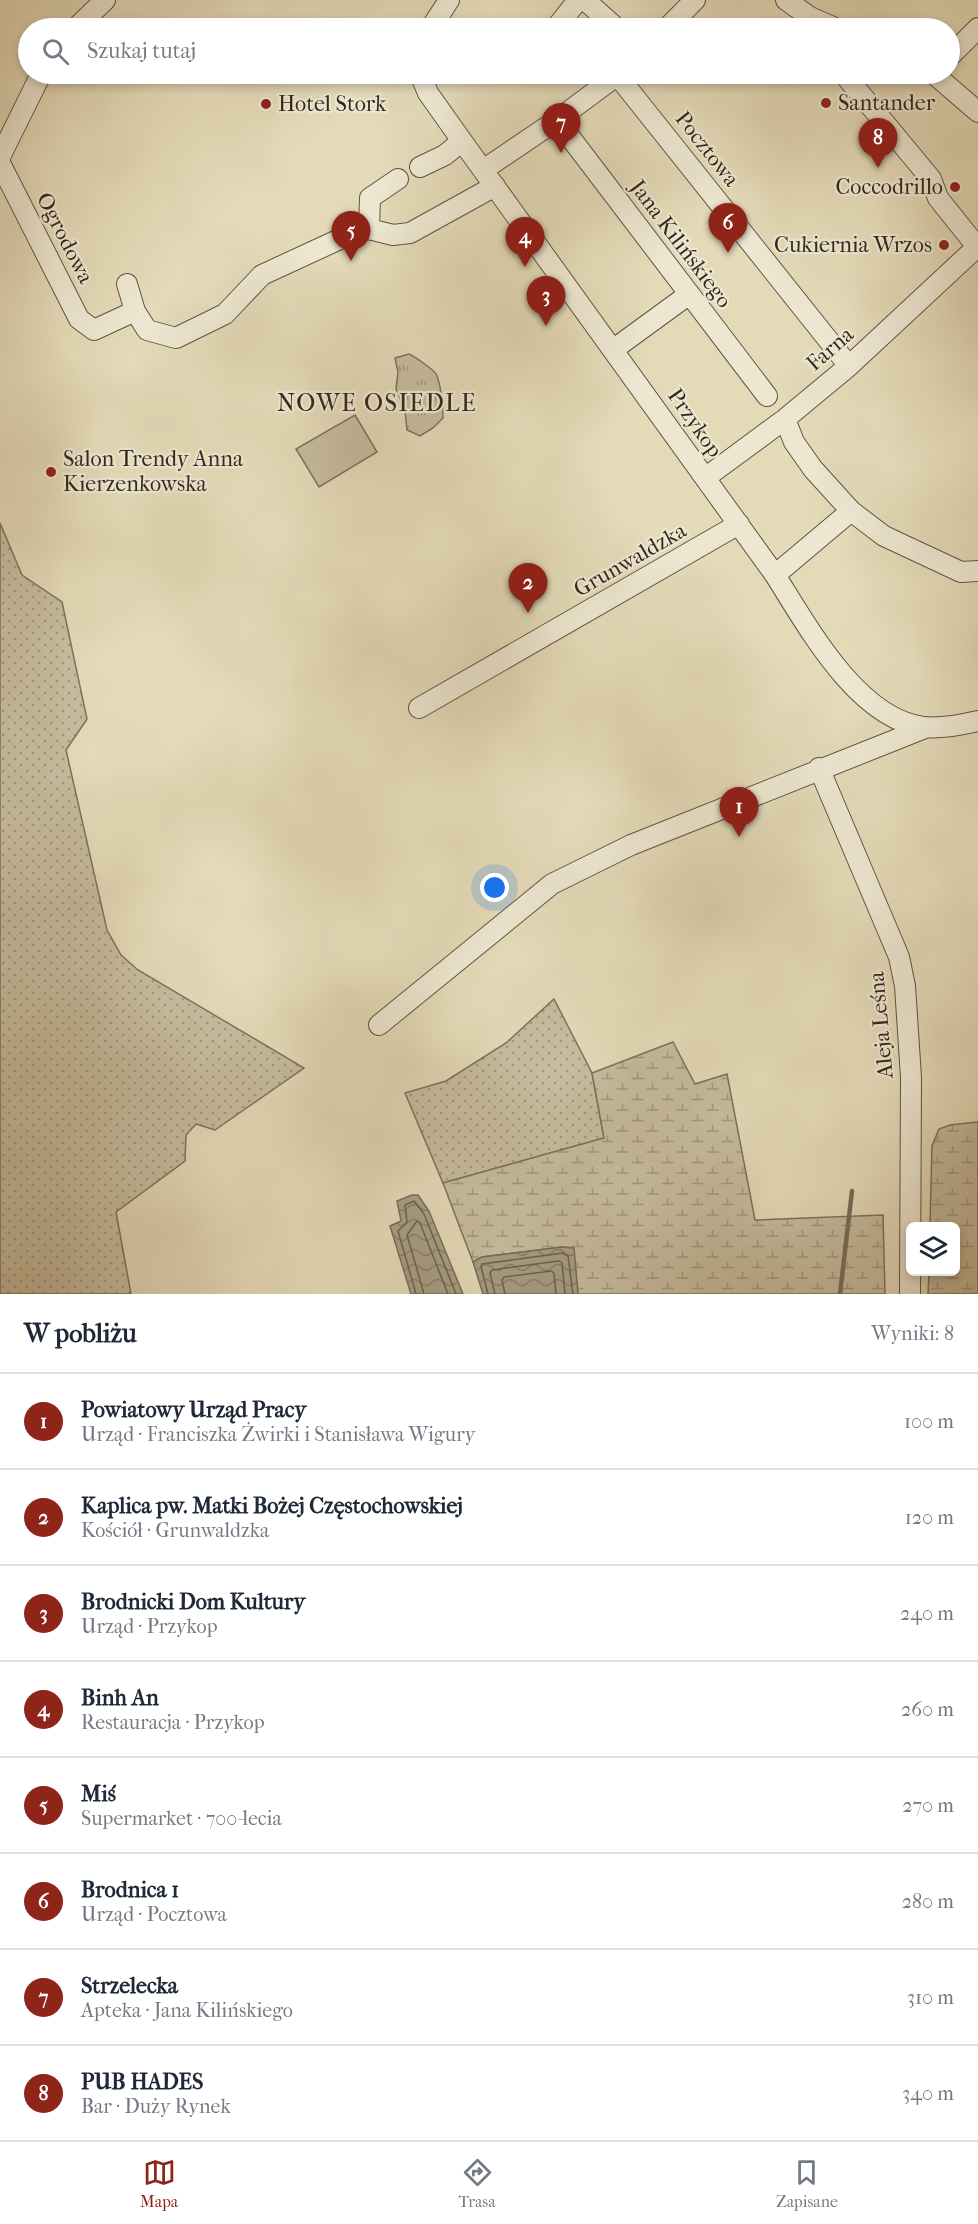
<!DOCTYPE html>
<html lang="pl">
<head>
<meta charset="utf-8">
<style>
	:root { --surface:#fff; --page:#f6f6f7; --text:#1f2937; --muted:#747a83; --line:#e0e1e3; --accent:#8f2418 }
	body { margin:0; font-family:"IM FELL French Canon",serif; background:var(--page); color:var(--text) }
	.controls { position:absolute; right:18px; bottom:18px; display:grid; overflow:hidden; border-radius:9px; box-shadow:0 3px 9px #0003 }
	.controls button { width:54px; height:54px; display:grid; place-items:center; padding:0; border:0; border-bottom:2px solid var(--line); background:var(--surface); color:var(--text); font:30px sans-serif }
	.you { position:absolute; left:495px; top:888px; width:21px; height:21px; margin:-15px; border:4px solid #fff; border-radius:50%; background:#1a73e8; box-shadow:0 0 0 9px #1a73e833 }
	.badge { display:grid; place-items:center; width:39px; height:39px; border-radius:50%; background:var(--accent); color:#fff; font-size:20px; font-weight:700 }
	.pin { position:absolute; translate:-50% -50px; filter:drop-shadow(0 2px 3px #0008) }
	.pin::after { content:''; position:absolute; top:32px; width:21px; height:18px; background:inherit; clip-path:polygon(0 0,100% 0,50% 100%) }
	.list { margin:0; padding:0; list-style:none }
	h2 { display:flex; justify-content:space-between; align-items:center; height:78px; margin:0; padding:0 24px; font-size:26px }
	h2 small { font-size:20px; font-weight:400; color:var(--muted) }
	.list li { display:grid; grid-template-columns:39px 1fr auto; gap:18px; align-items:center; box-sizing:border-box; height:96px; padding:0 24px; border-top:2px solid var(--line) }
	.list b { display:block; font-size:22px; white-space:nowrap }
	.list p { margin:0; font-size:20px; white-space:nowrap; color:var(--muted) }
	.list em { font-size:20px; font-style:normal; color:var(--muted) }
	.icon { flex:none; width:33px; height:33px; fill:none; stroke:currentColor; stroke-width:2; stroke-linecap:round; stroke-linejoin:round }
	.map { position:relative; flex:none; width:978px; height:1294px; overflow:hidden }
	.search { position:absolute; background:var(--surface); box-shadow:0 3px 9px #0003; left:18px; right:18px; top:18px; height:66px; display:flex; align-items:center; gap:15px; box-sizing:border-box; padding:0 21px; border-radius:33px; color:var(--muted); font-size:22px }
	.sheet { height:846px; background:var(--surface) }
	nav { display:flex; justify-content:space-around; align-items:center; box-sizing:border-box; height:84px; border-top:2px solid var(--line); background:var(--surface); font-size:16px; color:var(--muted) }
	nav a { display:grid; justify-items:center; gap:3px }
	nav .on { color:var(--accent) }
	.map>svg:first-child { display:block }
	.grass { fill:url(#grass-dots); stroke:#7c725e; stroke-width:1.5 }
	.wetland { fill:url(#wetland-marsh); stroke:#7c725e; stroke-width:1.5 }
	.park { fill:url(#park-tufts); stroke:#7c725e; stroke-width:1.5 }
	.pitch { fill:#c6bc9e; stroke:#7c725e; stroke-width:1.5 }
	.water { fill:url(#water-waves); stroke:#786e5a; stroke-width:1.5 }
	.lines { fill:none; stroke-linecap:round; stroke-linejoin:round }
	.shore { stroke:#6c6250; stroke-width:1.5 }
	.stream { stroke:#786e5a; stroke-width:4.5 }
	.minor-casing { stroke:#5e5444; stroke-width:22 }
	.minor { stroke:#ede7d1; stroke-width:20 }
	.poi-dot { fill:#8f2418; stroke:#ede7d1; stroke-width:2 }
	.labels { text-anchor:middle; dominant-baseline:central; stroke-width:4.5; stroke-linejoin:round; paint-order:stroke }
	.poi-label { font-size:22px; fill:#32271d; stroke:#ede7d1; text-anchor:start }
	.street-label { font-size:22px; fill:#32271d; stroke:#ede7d1 }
	.neighbourhood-label { font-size:24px; letter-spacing:1.5px; fill:#32271d; stroke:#ede7d1 }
</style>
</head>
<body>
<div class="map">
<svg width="978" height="1294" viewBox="0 0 978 1294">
	<defs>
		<pattern id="grass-dots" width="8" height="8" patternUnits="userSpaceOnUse" patternTransform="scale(1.5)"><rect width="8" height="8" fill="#c6bc9e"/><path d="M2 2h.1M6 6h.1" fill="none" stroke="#a19980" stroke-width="1.8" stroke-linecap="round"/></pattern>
		<pattern id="wetland-marsh" width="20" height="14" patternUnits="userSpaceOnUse" patternTransform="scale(1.5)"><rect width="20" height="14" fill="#c6bc9e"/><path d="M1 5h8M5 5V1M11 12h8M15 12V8" fill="none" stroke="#a19980"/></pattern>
		<pattern id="park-tufts" width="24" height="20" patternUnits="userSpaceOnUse" patternTransform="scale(1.5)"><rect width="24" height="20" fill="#c6bc9e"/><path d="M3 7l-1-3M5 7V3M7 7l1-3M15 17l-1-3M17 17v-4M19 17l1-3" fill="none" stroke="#a19980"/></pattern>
		<pattern id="water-waves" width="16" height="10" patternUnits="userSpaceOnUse" patternTransform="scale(1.5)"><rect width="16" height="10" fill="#a79d83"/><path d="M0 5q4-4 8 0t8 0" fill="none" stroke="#89806b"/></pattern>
	</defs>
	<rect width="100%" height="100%" fill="#e4dab8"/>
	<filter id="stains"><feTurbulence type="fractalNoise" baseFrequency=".00333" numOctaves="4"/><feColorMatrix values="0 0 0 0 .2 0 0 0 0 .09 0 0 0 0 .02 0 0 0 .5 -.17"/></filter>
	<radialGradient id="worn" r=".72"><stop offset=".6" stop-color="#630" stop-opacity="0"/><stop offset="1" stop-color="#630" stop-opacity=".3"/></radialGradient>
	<path class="grass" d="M 0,523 L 22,575 L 62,602 L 87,719 L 66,750 L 107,930 L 121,955 L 138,970 L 304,1068 L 215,1130 L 196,1124 L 186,1135 L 185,1161 L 116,1212 L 131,1294 L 0,1294 Z
		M 554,999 L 592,1073 L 604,1138 L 443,1183 L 405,1093 L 446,1081 L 506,1043 Z"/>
	<path class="wetland" d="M 673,1042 L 695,1084 L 727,1074 L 755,1220 L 883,1215 L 885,1294 L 578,1294 L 573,1248 L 562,1247 L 482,1257 L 473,1262 L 443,1183 L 604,1138 L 592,1073 Z
		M 978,1122 L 978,1294 L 928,1294 L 929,1272 L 956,1272 L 956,1226 L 930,1226 L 932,1146 L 939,1129 L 950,1125 Z"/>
	<path class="park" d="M 409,354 C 414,356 434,370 436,374 C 441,383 443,408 443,418 L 433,428 L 420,436 L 407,430 L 405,411 L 396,389 L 398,372 L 395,358 Z"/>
	<path class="pitch" d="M 355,415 L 377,452 L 319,487 L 296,449 Z"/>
	<path class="water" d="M 412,1195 L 418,1195 L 429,1211 L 463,1294 L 411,1294 L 390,1226 L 401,1221 L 397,1201 Z
		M 562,1247 L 574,1248 L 578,1294 L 483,1294 L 473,1262 L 482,1257 Z"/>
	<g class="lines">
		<path class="shore" d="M 416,1294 L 398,1231 L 407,1222 L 405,1205 L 414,1201 L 424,1214 L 456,1294
			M 424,1294 L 407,1235 L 417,1221 L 420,1223 L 448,1294
			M 488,1294 L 481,1267 L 482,1264 L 563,1253 L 568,1256 L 573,1294
			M 495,1294 L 490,1273 L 492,1270 L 559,1261 L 562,1263 L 565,1294
			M 505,1294 L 502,1280 L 504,1277 L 551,1271 L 554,1273 L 556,1294"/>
		<path class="stream" d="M 840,1294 L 852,1191"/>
		<defs>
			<path id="minor" d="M 585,0 L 616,28
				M 786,0 L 810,17 L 835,28
				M 76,28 L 105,0
				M 431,28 L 449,0
				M 556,28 L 578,0
				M 667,28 L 695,0
				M 950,56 L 978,28
				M 420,74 L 428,93 L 462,141 L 775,575 C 808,627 857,718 923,727 C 940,729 961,725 978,721
				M 844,74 L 931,179 L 938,198 L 978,248
				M 934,74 L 978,112
				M 617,75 L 849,366
				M 557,120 L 767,396
				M 0,157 L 41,74
				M 0,163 L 79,319 L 94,330 L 135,311 L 147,330 L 176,338 L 225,314 L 262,275 L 355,232 L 369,229 L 393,235 L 410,233 L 495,186
				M 420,167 L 445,155 L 462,141
				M 483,170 L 557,120 L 619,74
				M 369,229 L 370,198 L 398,179
				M 127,284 L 135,311
				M 614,349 L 688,295
				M 785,419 L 794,442 L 813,469 L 851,511 L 884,536 L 961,572 L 978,571
				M 705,478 L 785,419 L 849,366 L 977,247
				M 775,575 L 851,511
				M 419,708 L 739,524
				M 819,768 L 899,957 L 905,986 L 911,1077 L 910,1294
				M 379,1025 L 552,884 L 631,845 L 925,728"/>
		</defs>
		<use href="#minor" class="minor-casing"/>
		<use href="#minor" class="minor"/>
	</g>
	<g class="poi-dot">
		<circle cx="826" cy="103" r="6"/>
		<circle cx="266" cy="104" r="6"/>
		<circle cx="955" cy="187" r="6"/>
		<circle cx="944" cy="245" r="6"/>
		<circle cx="51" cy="472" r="6"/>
	</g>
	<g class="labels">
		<g class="poi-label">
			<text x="838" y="103">Santander</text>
			<text x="278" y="104">Hotel Stork</text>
			<text x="943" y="187" text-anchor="end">Coccodrillo</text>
			<text x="932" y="245" text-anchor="end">Cukiernia Wrzos</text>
			<text x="63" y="459">Salon Trendy Anna<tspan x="63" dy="25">Kierzenkowska</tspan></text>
		</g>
		<g class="street-label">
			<text transform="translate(707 149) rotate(52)">Pocztowa</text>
			<text transform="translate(65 238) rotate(63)">Ogrodowa</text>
			<text transform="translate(681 244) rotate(53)">Jana Kilińskiego</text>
			<text transform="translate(830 349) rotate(-41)">Farna</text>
			<text transform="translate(695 423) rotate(55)">Przykop</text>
			<text transform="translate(630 560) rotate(-30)">Grunwaldzka</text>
			<text transform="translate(881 1025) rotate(-95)">Aleja Leśna</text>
		</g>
		<g class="neighbourhood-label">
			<text x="377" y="403">NOWE OSIEDLE</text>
		</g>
	</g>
	<rect width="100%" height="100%" filter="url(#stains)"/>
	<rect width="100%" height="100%" fill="url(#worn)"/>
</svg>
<div class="controls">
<button><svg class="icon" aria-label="layers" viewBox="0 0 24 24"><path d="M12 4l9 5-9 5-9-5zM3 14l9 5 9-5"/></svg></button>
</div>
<div class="you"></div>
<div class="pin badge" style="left:739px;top:837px">1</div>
<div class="pin badge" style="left:528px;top:613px">2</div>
<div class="pin badge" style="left:546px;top:326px">3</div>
<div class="pin badge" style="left:525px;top:267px">4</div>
<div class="pin badge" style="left:351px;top:261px">5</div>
<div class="pin badge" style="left:728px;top:253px">6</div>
<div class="pin badge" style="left:561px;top:153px">7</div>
<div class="pin badge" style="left:878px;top:168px">8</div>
<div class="search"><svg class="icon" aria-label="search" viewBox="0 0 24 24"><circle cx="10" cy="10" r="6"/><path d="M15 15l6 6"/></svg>Szukaj tutaj</div>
</div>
<section class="sheet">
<h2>W pobliżu<small>Wyniki: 8</small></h2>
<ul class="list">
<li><span class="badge">1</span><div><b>Powiatowy Urząd Pracy</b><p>Urząd · Franciszka Żwirki i Stanisława Wigury</p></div><em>100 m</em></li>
<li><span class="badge">2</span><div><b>Kaplica pw. Matki Bożej Częstochowskiej</b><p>Kościół · Grunwaldzka</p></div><em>120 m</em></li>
<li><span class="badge">3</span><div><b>Brodnicki Dom Kultury</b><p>Urząd · Przykop</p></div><em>240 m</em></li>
<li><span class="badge">4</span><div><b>Binh An</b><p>Restauracja · Przykop</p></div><em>260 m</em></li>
<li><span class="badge">5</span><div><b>Miś</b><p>Supermarket · 700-lecia</p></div><em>270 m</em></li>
<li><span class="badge">6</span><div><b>Brodnica 1</b><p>Urząd · Pocztowa</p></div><em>280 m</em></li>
<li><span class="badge">7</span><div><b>Strzelecka</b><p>Apteka · Jana Kilińskiego</p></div><em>310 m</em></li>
<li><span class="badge">8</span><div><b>PUB HADES</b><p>Bar · Duży Rynek</p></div><em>340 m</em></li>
</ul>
</section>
<nav>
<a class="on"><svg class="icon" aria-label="map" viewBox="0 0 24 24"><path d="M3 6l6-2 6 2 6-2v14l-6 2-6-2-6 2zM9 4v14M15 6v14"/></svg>Mapa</a>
<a><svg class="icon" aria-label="directions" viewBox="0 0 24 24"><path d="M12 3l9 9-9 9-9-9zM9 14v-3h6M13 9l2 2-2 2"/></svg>Trasa</a>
<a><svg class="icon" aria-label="saved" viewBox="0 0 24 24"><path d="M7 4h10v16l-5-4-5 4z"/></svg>Zapisane</a>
</nav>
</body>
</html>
